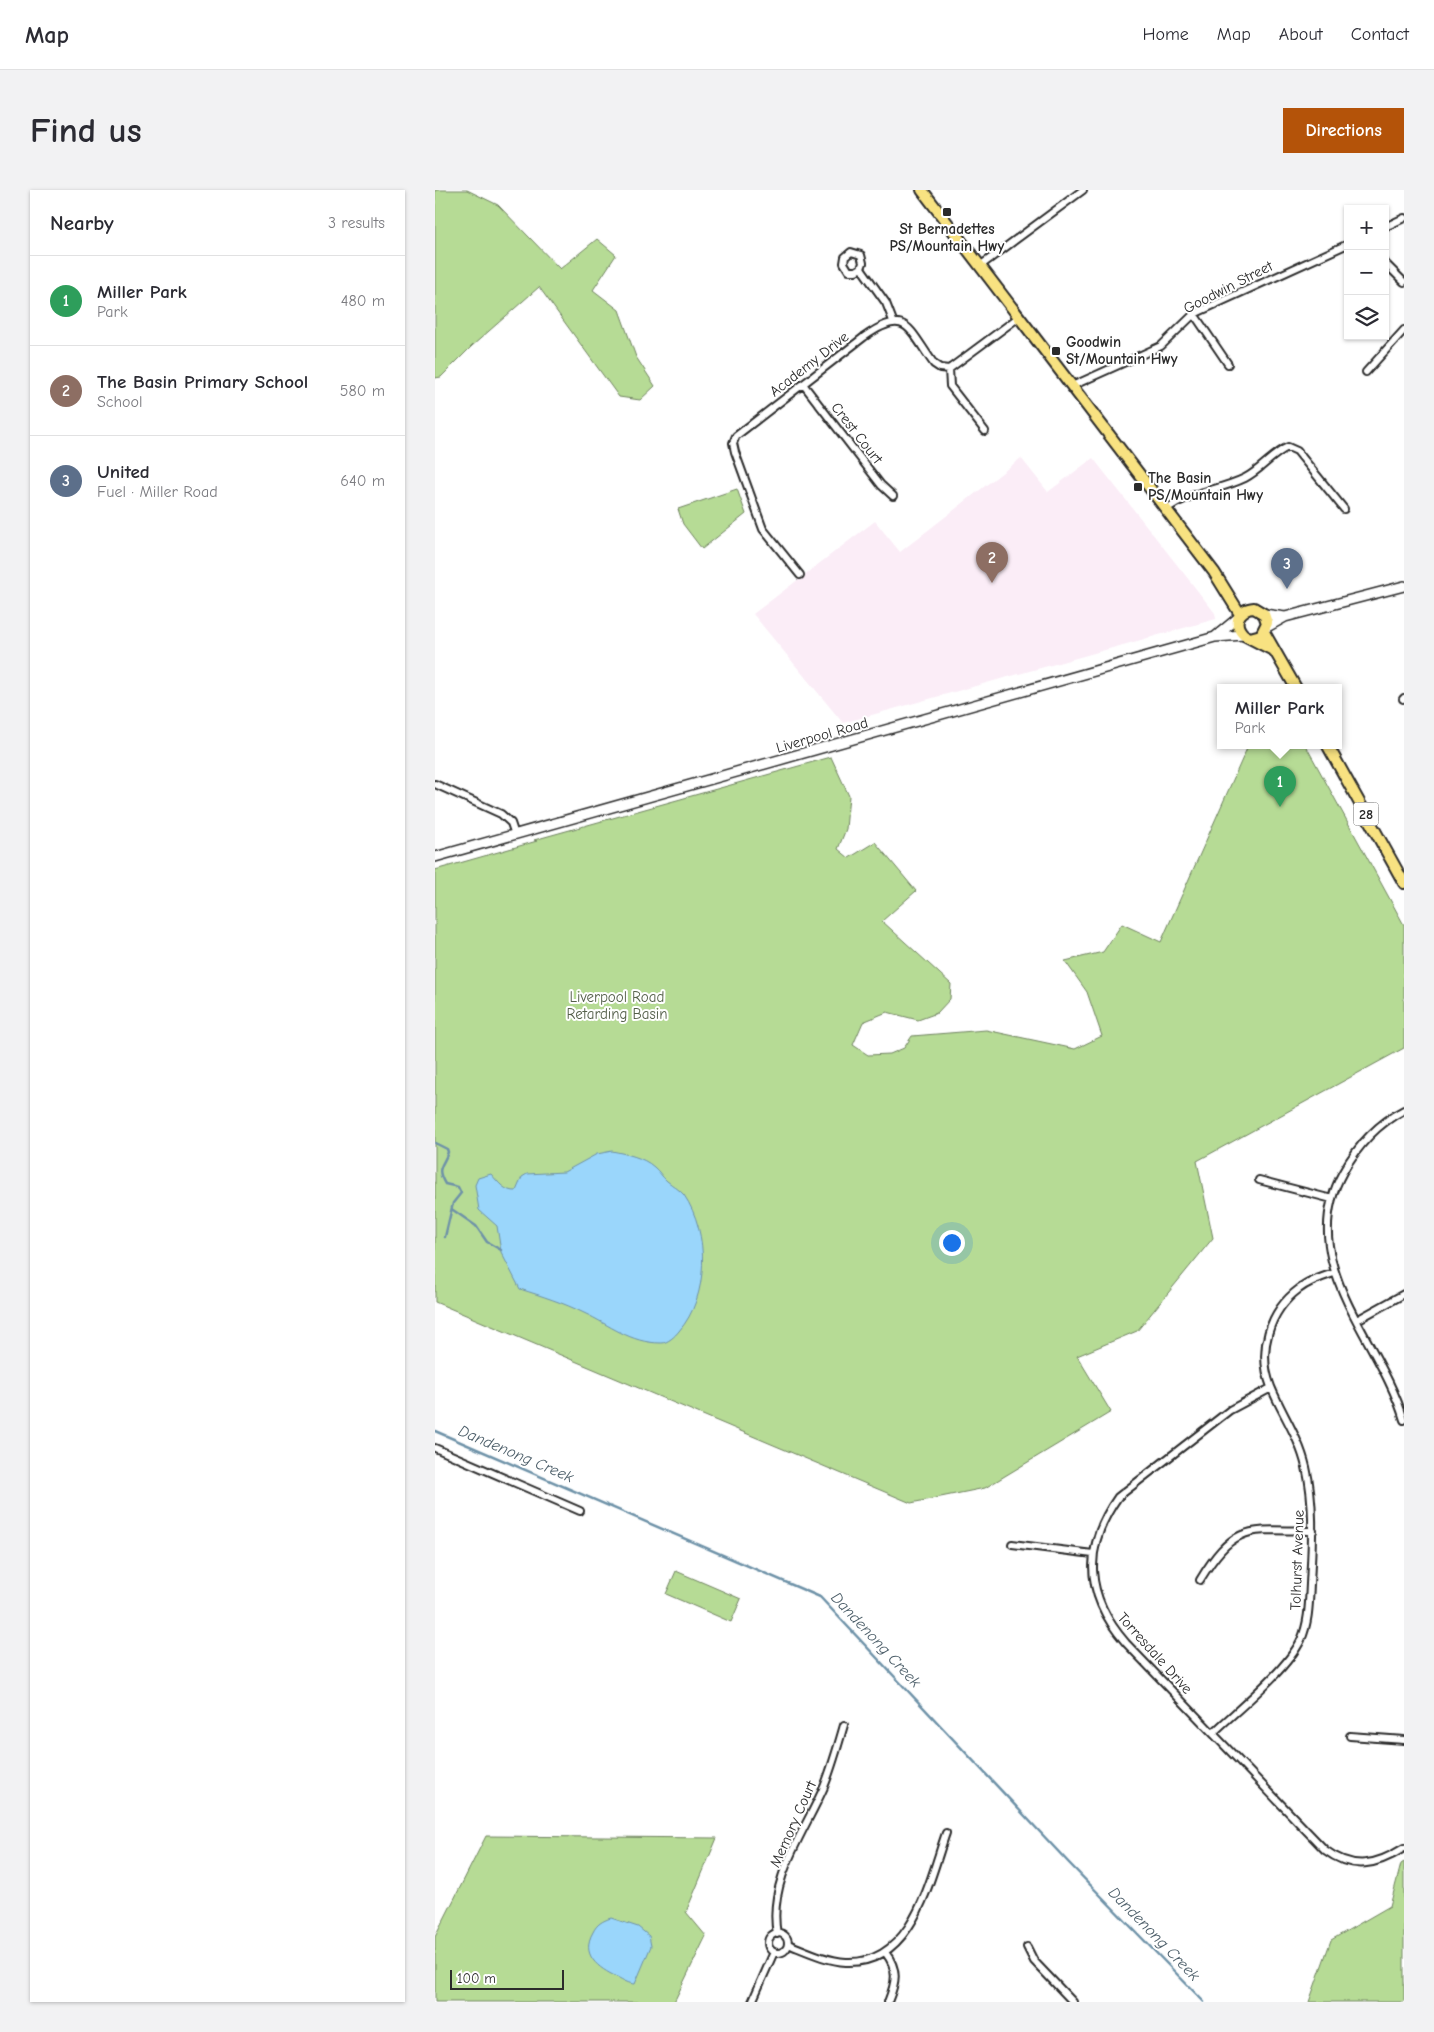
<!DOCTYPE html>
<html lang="en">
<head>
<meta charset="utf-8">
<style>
	:root { --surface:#fff; --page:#f2f2f3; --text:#2b2b33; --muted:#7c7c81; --line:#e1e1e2; --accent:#b45309 }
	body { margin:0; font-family:"Comic Neue",sans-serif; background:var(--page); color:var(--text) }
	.controls { position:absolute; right:15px; top:15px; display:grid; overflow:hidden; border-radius:0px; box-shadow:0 1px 4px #0004 }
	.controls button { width:45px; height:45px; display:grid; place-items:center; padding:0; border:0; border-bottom:1px solid var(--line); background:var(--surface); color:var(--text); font:25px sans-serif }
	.scale { position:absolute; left:15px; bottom:12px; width:114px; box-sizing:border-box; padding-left:5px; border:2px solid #2b2b2b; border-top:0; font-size:14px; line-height:18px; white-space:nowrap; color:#2b2b2b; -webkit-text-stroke:4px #fff; paint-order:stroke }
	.you { position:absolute; left:516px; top:1052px; width:18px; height:18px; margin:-12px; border:4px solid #fff; border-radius:50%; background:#1a73e8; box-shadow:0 0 0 8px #1a73e833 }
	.badge { display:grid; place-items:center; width:32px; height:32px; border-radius:50%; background:var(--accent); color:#fff; font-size:16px; font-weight:700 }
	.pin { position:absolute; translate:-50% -41px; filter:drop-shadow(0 1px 2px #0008) }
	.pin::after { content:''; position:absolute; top:26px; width:18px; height:15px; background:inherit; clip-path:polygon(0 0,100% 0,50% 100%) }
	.popup { position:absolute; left:782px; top:494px; width:125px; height:65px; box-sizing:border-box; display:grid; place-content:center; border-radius:0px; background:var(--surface); filter:drop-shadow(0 1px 4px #0005); font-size:16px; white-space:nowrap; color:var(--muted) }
	.popup b { font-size:19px; color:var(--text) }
	.popup::after { content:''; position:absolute; left:50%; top:100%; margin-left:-10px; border:10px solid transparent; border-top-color:var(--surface) }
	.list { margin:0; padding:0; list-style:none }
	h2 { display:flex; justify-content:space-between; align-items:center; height:65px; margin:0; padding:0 20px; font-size:21px }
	h2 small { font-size:16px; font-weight:400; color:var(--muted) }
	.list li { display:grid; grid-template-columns:32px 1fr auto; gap:15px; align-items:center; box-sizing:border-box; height:90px; padding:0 20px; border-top:1px solid var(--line) }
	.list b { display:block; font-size:19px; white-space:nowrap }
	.list p { margin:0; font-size:16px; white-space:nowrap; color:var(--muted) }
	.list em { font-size:16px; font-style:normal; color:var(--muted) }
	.icon { flex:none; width:28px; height:28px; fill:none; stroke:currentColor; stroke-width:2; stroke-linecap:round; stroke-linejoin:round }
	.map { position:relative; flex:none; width:969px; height:1812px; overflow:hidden; border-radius:0px }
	header { display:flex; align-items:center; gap:30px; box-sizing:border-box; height:70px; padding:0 25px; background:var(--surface); border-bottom:1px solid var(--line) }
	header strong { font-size:24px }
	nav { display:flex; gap:28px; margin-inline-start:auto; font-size:18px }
	.intro { display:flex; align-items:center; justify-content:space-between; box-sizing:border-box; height:120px; padding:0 30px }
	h1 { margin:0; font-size:35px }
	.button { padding:12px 22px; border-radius:0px; background:var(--accent); color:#fff; font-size:18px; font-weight:700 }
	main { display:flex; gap:30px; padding:0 30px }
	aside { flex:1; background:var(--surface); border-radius:0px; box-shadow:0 1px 4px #0004 }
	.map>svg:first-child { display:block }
	.built { fill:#fbedf7 }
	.green { fill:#b6db95; stroke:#708360 }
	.water { fill:#9ad6fb; stroke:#6e92a8 }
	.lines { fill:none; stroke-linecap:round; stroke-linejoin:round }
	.stream { stroke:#6e92a8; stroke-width:2.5 }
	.street-casing { stroke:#2b2b2b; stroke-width:10 }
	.secondary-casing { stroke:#2b2b2b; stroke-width:12 }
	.primary-casing { stroke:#2b2b2b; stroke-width:14 }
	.street { stroke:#fff; stroke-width:6 }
	.secondary { stroke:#fff; stroke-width:9 }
	.primary { stroke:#f8e281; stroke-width:10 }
	.poi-dot { fill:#2b2b2b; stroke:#fff; stroke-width:2 }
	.labels { text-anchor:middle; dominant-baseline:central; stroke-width:4; stroke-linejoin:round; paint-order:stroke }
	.shield { fill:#fff; stroke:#6b6b6b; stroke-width:1 }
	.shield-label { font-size:14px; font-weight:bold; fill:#2b2b2b }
	.poi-label { font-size:15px; font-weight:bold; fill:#2b2b2b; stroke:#fff; text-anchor:start }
	.street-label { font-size:15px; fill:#2b2b2b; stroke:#fff }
	.park-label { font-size:15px; fill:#55604b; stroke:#fff }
	.water-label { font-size:16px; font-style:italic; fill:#4c5e69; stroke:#fff }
</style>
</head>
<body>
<header>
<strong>Map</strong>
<nav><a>Home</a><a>Map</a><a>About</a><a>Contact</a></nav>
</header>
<div class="intro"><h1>Find us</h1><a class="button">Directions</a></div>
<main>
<aside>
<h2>Nearby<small>3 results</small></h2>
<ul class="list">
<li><span class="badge" style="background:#2e9e5b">1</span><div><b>Miller Park</b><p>Park</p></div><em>480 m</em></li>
<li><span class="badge" style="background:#8d6e63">2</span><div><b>The Basin Primary School</b><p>School</p></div><em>580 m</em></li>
<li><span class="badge" style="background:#5c6f8a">3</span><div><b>United</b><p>Fuel · Miller Road</p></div><em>640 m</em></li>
</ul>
</aside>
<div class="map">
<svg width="969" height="1812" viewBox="0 0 969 1812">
	<rect width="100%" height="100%" fill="#fff"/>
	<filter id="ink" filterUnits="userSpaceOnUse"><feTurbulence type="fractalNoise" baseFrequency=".02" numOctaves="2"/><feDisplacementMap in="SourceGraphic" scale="10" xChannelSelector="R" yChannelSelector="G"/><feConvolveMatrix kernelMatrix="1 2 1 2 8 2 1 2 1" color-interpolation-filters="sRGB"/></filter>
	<g filter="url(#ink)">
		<path class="built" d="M 586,268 L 613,302 L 658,268 L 780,423 L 781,429 L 408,533 L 318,424 L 440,331 L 465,362 Z"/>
		<path class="green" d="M 0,0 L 32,0 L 63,15 L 125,79 L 162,49 L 181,65 L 158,100 L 184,120 L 201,167 L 220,196 L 205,210 L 184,207 L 104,97 L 37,156 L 6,187 L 0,188 Z
			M 302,299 L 311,324 L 267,359 L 248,334 L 243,319 Z
			M 813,556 L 871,556 L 969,735 L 969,858 L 762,971 L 778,1048 L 702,1141 L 642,1166 L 676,1222 L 550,1298 L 476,1313 L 0,1112 L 0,680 L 102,651 L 99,650 L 396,567 L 414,606 L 411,639 L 403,659 L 414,668 L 440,652 L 481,701 L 447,731 L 516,794 L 515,809 L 502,823 L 483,830 L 452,822 L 428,832 L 418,855 L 433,865 L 455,864 L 469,858 L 477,846 L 551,840 L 640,859 L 667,846 L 652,802 L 630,771 L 668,762 L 687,734 L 726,752 Z
			M 241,1381 L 306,1409 L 296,1432 L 231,1404 Z
			M 51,1646 L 282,1648 L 251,1722 L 271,1746 L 239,1812 L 0,1812 L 0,1747 Z
			M 969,1672 L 969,1812 L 874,1812 L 896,1750 L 955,1716 L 966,1674 Z"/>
		<path class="water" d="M 177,961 C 191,964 208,967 219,977 C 224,981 227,987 232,991 C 237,995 245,1000 249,1005 C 275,1043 274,1107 244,1141 C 240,1146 233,1153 226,1153 C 195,1153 175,1135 149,1123 C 129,1113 107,1106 85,1099 L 66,1062 L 62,1036 L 44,1020 L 40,995 L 43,988 L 56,984 C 63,992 70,1002 81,1001 L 87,987 L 92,984 L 129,982 L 162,964 Z
			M 176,1728 L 203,1737 L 214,1746 L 216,1756 L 200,1794 C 194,1794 188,1790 182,1787 C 163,1778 145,1765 158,1742 C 162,1734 167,1731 176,1728 Z"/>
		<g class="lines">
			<path class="stream" d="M 0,953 L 12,959 L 13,962 C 8,977 0,977 10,994 L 23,997 L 26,1003 L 18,1013 L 10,1047
				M 18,1020 L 41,1036 L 52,1052 L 66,1060
				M 0,1241 L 385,1407 L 634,1673 L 769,1812"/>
			<defs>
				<path id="street" d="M 950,37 L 969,28
					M 950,73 L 969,92
					M 545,76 L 648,0
					M 426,78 L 421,81 L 414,81 L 409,73 L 410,67 L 416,62 L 426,65 L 428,73 L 426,78 L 451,113 L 458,131
					M 759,124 L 793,174
					M 514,179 L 515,196 L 550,241
					M 931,182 L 969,140
					M 368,194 L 446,295 L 458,306
					M 637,196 L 726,156 L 759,124 L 913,54
					M 731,319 C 757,301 783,301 810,288 C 826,280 837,264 853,257 L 862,261 L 909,319
					M 365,385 L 328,339 L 300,262 L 298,253 L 301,246 L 429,147 C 472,117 473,138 499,174 L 505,178 L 514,179 L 584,127
					M 968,509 L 969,508
					M 0,594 L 66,624 L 76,633 L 80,645
					M 969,920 C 942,934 923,955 908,982 C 858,1072 945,1148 969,1230
					M 824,990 L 897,1009
					M 922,1130 L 969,1104
					M 836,1198 L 795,1220 L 683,1307 C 647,1358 650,1406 691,1453 L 890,1660 C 918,1681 942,1675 969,1658
					M 0,1258 L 145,1321
					M 577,1354 L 658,1364
					M 765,1390 C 800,1332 815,1340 878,1341
					M 778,1543 C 804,1518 851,1481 866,1450 C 874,1432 874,1413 875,1394 C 877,1354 880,1316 871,1277 C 864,1247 847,1224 836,1197 C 822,1161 834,1121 864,1099 C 874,1091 887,1087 899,1083
					M 915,1546 L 969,1550
					M333 1753a10 10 0 1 1 20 0a10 10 0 1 1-20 0Z
					M 342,1744 C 332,1691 369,1643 389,1597 C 397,1577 403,1556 409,1535
					M 353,1754 C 371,1761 392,1771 411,1772 C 478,1775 494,1691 511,1643
					M 592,1757 L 599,1771 L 638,1812
					M 450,1762 C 464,1780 461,1792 453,1812
					M 317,1812 L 339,1762"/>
				<path id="secondary" d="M 829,424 L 850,427
					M 832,437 L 850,427 L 969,396
					M 780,447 L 803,428
					M 0,667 L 780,447 L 809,445"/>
				<path id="primary" d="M 487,0 L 779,382 L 805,424
					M 829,442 L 861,498
					M 815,448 L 826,445 L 832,433 L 829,424 L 819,418 C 803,419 797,434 809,445 L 840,461
					M 893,556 L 969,693"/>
			</defs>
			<use href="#street" class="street-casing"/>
			<use href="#secondary" class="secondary-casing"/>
			<use href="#primary" class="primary-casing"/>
			<use href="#street" class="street"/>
			<use href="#secondary" class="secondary"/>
			<use href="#primary" class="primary"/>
		</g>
	</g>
	<g class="poi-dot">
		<rect x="507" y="17" width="10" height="10" rx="2.5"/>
		<rect x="616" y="156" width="10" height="10" rx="2.5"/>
		<rect x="698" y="292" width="10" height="10" rx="2.5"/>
	</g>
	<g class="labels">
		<rect class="shield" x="918.5" y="612.5" width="25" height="23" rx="4"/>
		<g class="shield-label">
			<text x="931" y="624">28</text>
		</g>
		<g class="poi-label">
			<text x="512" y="39" text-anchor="middle">St Bernadettes<tspan x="512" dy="17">PS/Mountain Hwy</tspan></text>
			<text x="631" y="152">Goodwin<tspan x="631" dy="17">St/Mountain Hwy</tspan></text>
			<text x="713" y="288">The Basin<tspan x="713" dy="17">PS/Mountain Hwy</tspan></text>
		</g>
		<g class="street-label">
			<text transform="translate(793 97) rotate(-27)">Goodwin Street</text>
			<text transform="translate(374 174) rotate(-38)">Academy Drive</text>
			<text transform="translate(422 243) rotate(52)">Crest Court</text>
			<text transform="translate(387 545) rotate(-16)">Liverpool Road</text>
			<text transform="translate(862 1370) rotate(-88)">Tolhurst Avenue</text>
			<text transform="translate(720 1463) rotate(48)">Torresdale Drive</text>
			<text transform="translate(358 1634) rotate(-66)">Memory Court</text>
		</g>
		<g class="park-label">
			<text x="182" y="807">Liverpool Road<tspan x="182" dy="17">Retarding Basin</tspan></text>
		</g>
		<g class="water-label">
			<text transform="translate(81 1264) rotate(23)">Dandenong Creek</text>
			<text transform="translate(441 1450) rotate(47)">Dandenong Creek</text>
			<text transform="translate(719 1744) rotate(46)">Dandenong Creek</text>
		</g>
	</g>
</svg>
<div class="controls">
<button>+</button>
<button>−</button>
<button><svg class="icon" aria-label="layers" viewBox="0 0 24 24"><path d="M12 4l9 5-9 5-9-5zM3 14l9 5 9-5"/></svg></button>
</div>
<div class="scale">100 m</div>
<div class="you"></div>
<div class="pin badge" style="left:845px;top:617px;background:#2e9e5b">1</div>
<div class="popup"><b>Miller Park</b>Park</div>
<div class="pin badge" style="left:557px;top:393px;background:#8d6e63">2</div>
<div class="pin badge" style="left:852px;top:399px;background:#5c6f8a">3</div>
</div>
</main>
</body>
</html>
